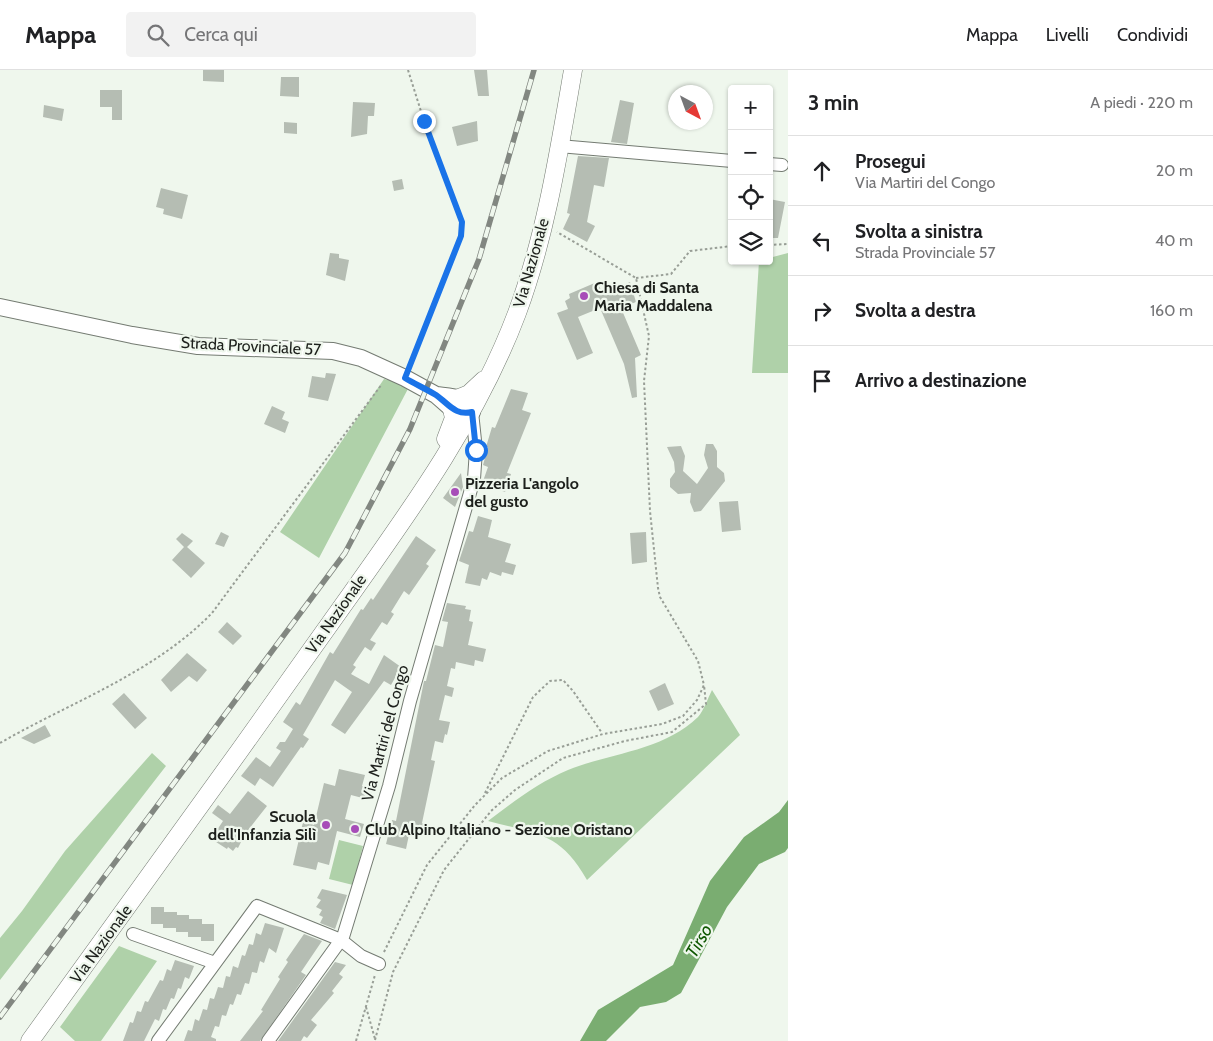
<!DOCTYPE html>
<html lang="it">
<head>
<meta charset="utf-8">
<style>
	:root { --surface:#fff; --page:#f2f2f2; --text:#202124; --muted:#757577; --line:#e0e0e0 }
	body { margin:0; font-family:Cabin,sans-serif; background:var(--page); color:var(--text) }
	.controls { position:absolute; right:15px; top:15px; display:grid; overflow:hidden; border-radius:5px; box-shadow:0 1px 4px #0004 }
	.controls button { width:45px; height:45px; display:grid; place-items:center; padding:0; border:0; border-bottom:1px solid var(--line); background:var(--surface); color:var(--text); font:25px sans-serif }
	.compass { position:absolute; left:668px; top:15px; width:45px; height:45px; border-radius:50%; background:var(--surface); box-shadow:0 1px 4px #0004; rotate:139deg }
	.stop { position:absolute; width:15px; height:15px; margin:-11px; border:4px solid #1a73e8; border-radius:50%; background:#fff }
	.stop.end { background:#1a73e8; border-color:#fff; box-shadow:0 1px 5px #0008 }
	.list { margin:0; padding:0; list-style:none }
	h2 { display:flex; justify-content:space-between; align-items:center; height:65px; margin:0; padding:0 20px; font-size:21px }
	h2 small { font-size:16px; font-weight:400; color:var(--muted) }
	.list li { display:grid; grid-template-columns:32px 1fr auto; gap:15px; align-items:center; box-sizing:border-box; height:70px; padding:0 20px; border-top:1px solid var(--line) }
	.list b { display:block; font-size:19px; white-space:nowrap }
	.list p { margin:0; font-size:16px; white-space:nowrap; color:var(--muted) }
	.list em { font-size:16px; font-style:normal; color:var(--muted) }
	.icon { flex:none; width:28px; height:28px; fill:none; stroke:currentColor; stroke-width:2; stroke-linecap:round; stroke-linejoin:round }
	.map { position:relative; flex:none; width:788px; height:971px; overflow:hidden }
	header { display:flex; align-items:center; gap:30px; box-sizing:border-box; height:70px; padding:0 25px; background:var(--surface); border-bottom:1px solid var(--line) }
	header strong { font-size:24px }
	nav { display:flex; gap:28px; margin-inline-start:auto; font-size:18px }
	.search { width:350px; height:45px; background:var(--page); display:flex; align-items:center; gap:12px; box-sizing:border-box; padding:0 18px; border-radius:5px; color:var(--muted); font-size:19px }
	main { display:flex }
	aside { flex:1; background:var(--surface) }
	.map>svg:first-child { display:block }
	.green { fill:#afd1a9 }
	.water { fill:#7aad71 }
	.building { fill:#b5bdb3 }
	.lines { fill:none; stroke-linecap:round; stroke-linejoin:round }
	.minor-casing { stroke:#747b72; stroke-width:14 }
	.tertiary-casing { stroke:#747b72; stroke-width:18 }
	.secondary-casing { stroke:#747b72; stroke-width:19 }
	.path { stroke:#989e96; stroke-width:2; stroke-dasharray:2.5 2.5; stroke-linecap:butt }
	.minor { stroke:#fff; stroke-width:12 }
	.tertiary { stroke:#fff; stroke-width:16 }
	.secondary { stroke:#fff; stroke-width:18 }
	.rail-casing { stroke:#828781; stroke-width:5.5 }
	.rail { stroke:#eff7ed; stroke-width:4; stroke-dasharray:11; stroke-linecap:butt }
	.route { stroke:#1a73e8; stroke-width:6 }
	.poi-dot { fill:#a74db8; stroke:#eff7ed; stroke-width:2 }
	.labels { text-anchor:middle; dominant-baseline:central; stroke-width:4.5; stroke-linejoin:round; paint-order:stroke }
	.street-label { font-size:16px; fill:#1d201c; stroke:#eff7ed }
	.poi-label { font-size:16px; font-weight:bold; fill:#1d201c; stroke:#eff7ed; text-anchor:start }
	.water-label { font-size:18px; font-style:italic; fill:#0e5700; stroke:#eff7ed }
</style>
</head>
<body>
<header>
<strong>Mappa</strong>
<div class="search"><svg class="icon" aria-label="search" viewBox="0 0 24 24"><circle cx="10" cy="10" r="6"/><path d="M15 15l6 6"/></svg>Cerca qui</div>
<nav><a>Mappa</a><a>Livelli</a><a>Condividi</a></nav>
</header>
<main>
<div class="map">
<svg width="788" height="971" viewBox="0 0 788 971">
	<rect width="100%" height="100%" fill="#eff7ed"/>
	<path class="green" d="M 788,183 L 788,303 L 752,303 L 759,191 L 769,191 L 769,188 Z
		M 384,309 L 410,315 L 319,488 L 280,462 Z
		M 712,620 L 740,665 L 587,810 C 560,762 537,764 488,751 C 513,732 539,712 568,700 C 610,683 663,681 698,647 C 704,640 708,628 712,620 Z
		M 152,683 L 166,696 L 0,910 L 0,868 L 22,841 L 65,781 Z
		M 339,770 L 363,776 L 353,815 L 329,809 Z
		M 119,876 L 157,891 L 101,971 L 75,971 L 60,957 Z"/>
	<path class="water" d="M 788,730 L 788,778 L 785,782 L 759,794 L 727,837 L 681,923 L 666,932 L 640,937 L 606,971 L 580,971 L 598,940 L 673,895 L 710,811 L 744,767 L 779,742 Z"/>
	<path class="building" d="M 203,0 L 224,0 L 224,12 L 203,11 Z
		M 474,0 L 487,0 L 489,26 L 478,26 Z
		M 281,7 L 299,7 L 299,27 L 280,26 Z
		M 100,20 L 122,20 L 122,50 L 112,50 L 112,37 L 100,37 Z
		M 620,30 L 634,33 L 627,74 L 611,72 Z
		M 353,32 L 375,33 L 374,46 L 368,46 L 367,64 L 351,67 Z
		M 44,35 L 64,39 L 62,51 L 43,47 Z
		M 477,51 L 478,71 L 457,76 L 452,57 Z
		M 284,52 L 297,53 L 297,64 L 284,63 Z
		M 578,86 L 609,88 L 604,117 L 594,115 L 587,152 L 595,156 L 587,172 L 563,159 L 570,144 L 567,143 Z
		M 402,109 L 404,119 L 394,121 L 392,111 Z
		M 161,118 L 188,125 L 182,149 L 163,144 L 164,139 L 156,137 Z
		M 769,129 L 785,132 L 778,168 L 769,168 Z
		M 330,183 L 339,184 L 339,188 L 349,190 L 345,211 L 326,205 Z
		M 597,212 L 603,224 L 630,212 L 636,232 L 621,238 L 641,285 L 635,288 L 637,327 L 632,328 L 624,294 L 600,238 L 578,247 L 593,283 L 577,290 L 557,243 L 568,239 L 565,231 L 570,228 L 569,224 Z
		M 326,303 L 336,304 L 328,331 L 308,327 L 312,306 L 325,308 Z
		M 511,319 L 528,323 L 522,340 L 531,343 L 507,403 L 511,404 L 505,422 L 482,414 L 488,397 L 483,395 L 488,377 L 486,377 L 492,357 L 495,358 Z
		M 272,336 L 285,342 L 282,349 L 289,352 L 285,363 L 264,354 Z
		M 706,374 L 713,374 L 717,381 L 717,397 L 724,403 L 725,411 L 701,441 L 694,442 L 690,432 L 691,423 L 678,424 L 670,417 L 670,409 L 675,402 L 674,392 L 667,377 L 681,376 L 685,386 L 683,401 L 697,414 L 708,398 L 704,385 Z
		M 461,403 L 463,417 L 455,437 L 443,428 Z
		M 738,431 L 741,460 L 722,462 L 719,432 Z
		M 478,446 L 492,450 L 488,467 L 511,474 L 505,492 L 516,495 L 513,505 L 502,502 L 501,506 L 490,502 L 487,510 L 482,508 L 480,516 L 465,513 L 469,495 L 459,491 L 469,461 L 473,462 Z
		M 221,462 L 229,466 L 224,477 L 215,474 Z
		M 646,462 L 647,492 L 632,494 L 630,463 Z
		M 182,463 L 193,471 L 187,477 L 205,493 L 191,508 L 172,490 L 184,477 L 176,469 Z
		M 416,466 L 436,480 L 426,494 L 429,496 L 409,525 L 404,521 L 391,542 L 394,544 L 387,555 L 382,552 L 370,570 L 376,573 L 371,581 L 365,577 L 353,595 L 356,597 L 351,604 L 369,614 L 384,585 L 401,597 L 391,615 L 384,611 L 345,664 L 331,655 L 352,622 L 335,610 L 303,665 L 309,669 L 303,678 L 301,677 L 273,717 L 260,708 L 255,716 L 241,706 L 256,687 L 270,697 L 281,681 L 276,678 L 280,672 L 285,672 L 293,659 L 283,652 L 296,632 L 300,635 L 330,582 L 333,584 L 361,539 L 363,540 L 371,528 L 373,530 Z
		M 447,533 L 466,536 L 465,539 L 471,540 L 469,551 L 473,552 L 468,575 L 486,579 L 483,592 L 475,590 L 474,596 L 456,592 L 455,599 L 451,598 L 447,616 L 454,618 L 452,627 L 445,625 L 439,650 L 450,652 L 447,665 L 445,664 L 443,673 L 435,671 L 431,690 L 435,691 L 422,753 L 424,754 L 422,763 L 410,760 L 406,779 L 386,774 L 392,750 L 396,751 L 424,611 L 426,611 L 435,575 L 443,577 L 448,552 L 442,551 Z
		M 227,552 L 242,566 L 233,575 L 218,562 Z
		M 187,583 L 207,600 L 197,612 L 189,606 L 171,622 L 161,610 Z
		M 665,613 L 674,634 L 658,641 L 649,621 Z
		M 124,623 L 147,648 L 135,659 L 112,634 Z
		M 45,655 L 51,666 L 34,674 L 21,668 Z
		M 339,699 L 365,705 L 362,716 L 372,719 L 370,730 L 351,725 L 345,749 L 364,754 L 360,767 L 337,761 L 329,795 L 318,792 L 316,800 L 293,795 L 303,752 L 314,755 L 324,713 L 335,716 Z
		M 248,721 L 267,736 L 245,764 L 238,778 L 236,777 L 233,781 L 228,777 L 227,779 L 216,772 L 222,764 L 217,760 L 223,751 L 212,743 L 218,735 L 230,744 Z
		M 322,819 L 347,825 L 335,859 L 320,853 L 323,847 L 319,845 L 322,840 L 316,837 L 321,830 L 317,828 Z
		M 151,837 L 164,837 L 164,842 L 177,842 L 177,845 L 189,845 L 189,849 L 202,849 L 202,854 L 214,854 L 214,871 L 201,871 L 201,867 L 188,867 L 188,862 L 176,862 L 176,858 L 163,858 L 163,854 L 151,854 Z
		M 265,853 L 284,858 L 276,883 L 269,878 L 264,893 L 260,891 L 257,903 L 252,902 L 249,914 L 245,913 L 241,925 L 237,924 L 233,935 L 230,934 L 226,946 L 222,945 L 219,957 L 215,956 L 211,967 L 216,969 L 216,971 L 184,971 L 188,960 L 192,961 L 195,949 L 199,951 L 203,939 L 207,940 L 210,928 L 214,929 L 218,917 L 223,918 L 226,906 L 230,907 L 233,896 L 238,898 L 242,885 L 245,886 L 249,874 L 253,875 L 256,863 L 261,865 Z
		M 304,864 L 322,871 L 301,902 L 306,905 L 260,971 L 240,971 L 263,941 L 261,940 L 280,909 L 278,907 L 288,892 L 286,890 Z
		M 175,890 L 194,896 L 189,909 L 185,907 L 181,919 L 178,918 L 174,929 L 171,928 L 166,940 L 163,939 L 159,951 L 155,949 L 144,971 L 123,971 L 130,952 L 133,953 L 137,941 L 141,942 L 145,931 L 148,932 L 160,910 L 163,911 L 167,899 L 171,901 Z
		M 335,892 L 346,895 L 339,904 L 343,907 L 332,921 L 334,923 L 311,950 L 317,955 L 307,968 L 304,966 L 301,971 L 278,971 Z"/>
	<g class="lines">
		<defs>
			<path id="minor" d="M 559,76 L 732,91
				M 769,94 L 782,95
				M 133,864 L 215,893
				M 158,971 L 257,836 L 341,870 L 361,886 L 379,894
				M 268,971 L 343,867 L 389,716 L 410,631 L 474,409 L 476,380 L 472,342"/>
			<path id="tertiary" d="M 0,237 L 132,265 L 198,276 L 333,281 L 361,288 L 405,308 L 436,325 L 452,339 L 464,344 L 472,342 C 466,326 452,327 436,325"/>
			<path id="secondary" d="M 459,328 L 469,324 L 484,310
				M 446,369 L 454,348 L 452,339
				M 30,971 C 129,835 227,699 324,562 C 396,460 473,360 517,243 C 546,165 559,81 573,0"/>
		</defs>
		<use href="#minor" class="minor-casing"/>
		<use href="#tertiary" class="tertiary-casing"/>
		<use href="#secondary" class="secondary-casing"/>
		<path class="path" d="M 408,0 L 424,51 L 462,152 L 461,166 L 410,294
			M 769,175 L 788,174
			M 636,208 L 671,204 L 690,181 L 732,176
			M 0,673 C 71,632 154,603 212,543 L 382,314
			M 485,723 L 533,627 L 550,611 L 563,610 L 573,621 L 602,663
			M 384,882 L 427,795 L 475,735 L 502,708 L 548,681 L 603,664 L 662,654 L 683,646 L 697,630 L 704,615 L 698,591 L 660,527 L 658,518 L 650,441 L 644,311 L 649,266 L 636,208 L 557,162
			M 366,937 L 375,969
			M 375,970 L 393,902 L 444,800 L 491,741 L 515,720 L 563,688 L 625,671 L 672,662 L 706,634 L 704,615
			M 356,971 L 375,905"/>
		<use href="#minor" class="minor"/>
		<use href="#tertiary" class="tertiary"/>
		<use href="#secondary" class="secondary"/>
		<defs>
			<path id="rail" d="M 0,947 L 345,483 L 410,359 L 479,189 L 534,0"/>
		</defs>
		<use href="#rail" class="rail-casing"/>
		<use href="#rail" class="rail"/>
	</g>
	<g class="lines">
		<path class="route" d="M 424,51 L 462,152 L 461,166 L 405,308 C 415,314 426,319 436,325 C 449,334 455,346 472,342 L 476,380"/>
	</g>
	<g class="poi-dot">
		<circle cx="584" cy="226" r="5"/>
		<circle cx="455" cy="422" r="5"/>
		<circle cx="326" cy="755" r="5"/>
		<circle cx="355" cy="759" r="5"/>
	</g>
	<g class="labels">
		<g class="street-label">
			<text transform="translate(531 193) rotate(-74)">Via Nazionale</text>
			<text transform="translate(251 276) rotate(3)">Strada Provinciale 57</text>
			<text transform="translate(336 544) rotate(-55)">Via Nazionale</text>
			<text transform="translate(385 663) rotate(-75)">Via Martiri del Congo</text>
			<text transform="translate(101 874) rotate(-54)">Via Nazionale</text>
		</g>
		<g class="poi-label">
			<text x="594" y="217">Chiesa di Santa<tspan x="594" dy="18">Maria Maddalena</tspan></text>
			<text x="465" y="413">Pizzeria L'angolo<tspan x="465" dy="18">del gusto</tspan></text>
			<text x="316" y="746" text-anchor="end">Scuola<tspan x="316" dy="18">dell'Infanzia Silì</tspan></text>
			<text x="365" y="759">Club Alpino Italiano - Sezione Oristano</text>
		</g>
		<g class="water-label">
			<text transform="translate(699 871) rotate(-60)">Tirso</text>
		</g>
	</g>
</svg>
<div class="controls">
<button>+</button>
<button>−</button>
<button><svg class="icon" aria-label="locate" viewBox="0 0 24 24"><circle cx="12" cy="12" r="6"/><path d="M12 2v4M12 18v4M2 12h4M18 12h4"/></svg></button>
<button><svg class="icon" aria-label="layers" viewBox="0 0 24 24"><path d="M12 4l9 5-9 5-9-5zM3 14l9 5 9-5"/></svg></button>
</div>
<svg class="compass" viewBox="-18 -18 36 36"><path d="M0-13l5 13h-10z" fill="#e53935"/><path d="M0 13l5-13h-10z" fill="#757577"/></svg>
<div class="stop" style="left:476px;top:380px"></div>
<div class="stop end" style="left:424px;top:51px"></div>
</div>
<aside>
<h2>3 min<small>A piedi · 220 m</small></h2>
<ul class="list">
<li><svg class="icon" aria-label="ahead" viewBox="0 0 24 24"><path d="M12 20V5M6 11l6-6 6 6"/></svg><div><b>Prosegui</b><p>Via Martiri del Congo</p></div><em>20 m</em></li>
<li><svg class="icon" aria-label="left" viewBox="0 0 24 24"><path d="M17 20v-9H6M10 6l-5 5 5 5"/></svg><div><b>Svolta a sinistra</b><p>Strada Provinciale 57</p></div><em>40 m</em></li>
<li><svg class="icon" aria-label="right" viewBox="0 0 24 24"><path d="M7 20v-9h11M14 6l5 5-5 5"/></svg><div><b>Svolta a destra</b></div><em>160 m</em></li>
<li><svg class="icon" aria-label="arrive" viewBox="0 0 24 24"><path d="M6 21V4h12l-3 4 3 4H6"/></svg><div><b>Arrivo a destinazione</b></div></li>
</ul>
</aside>
</main>
</body>
</html>
